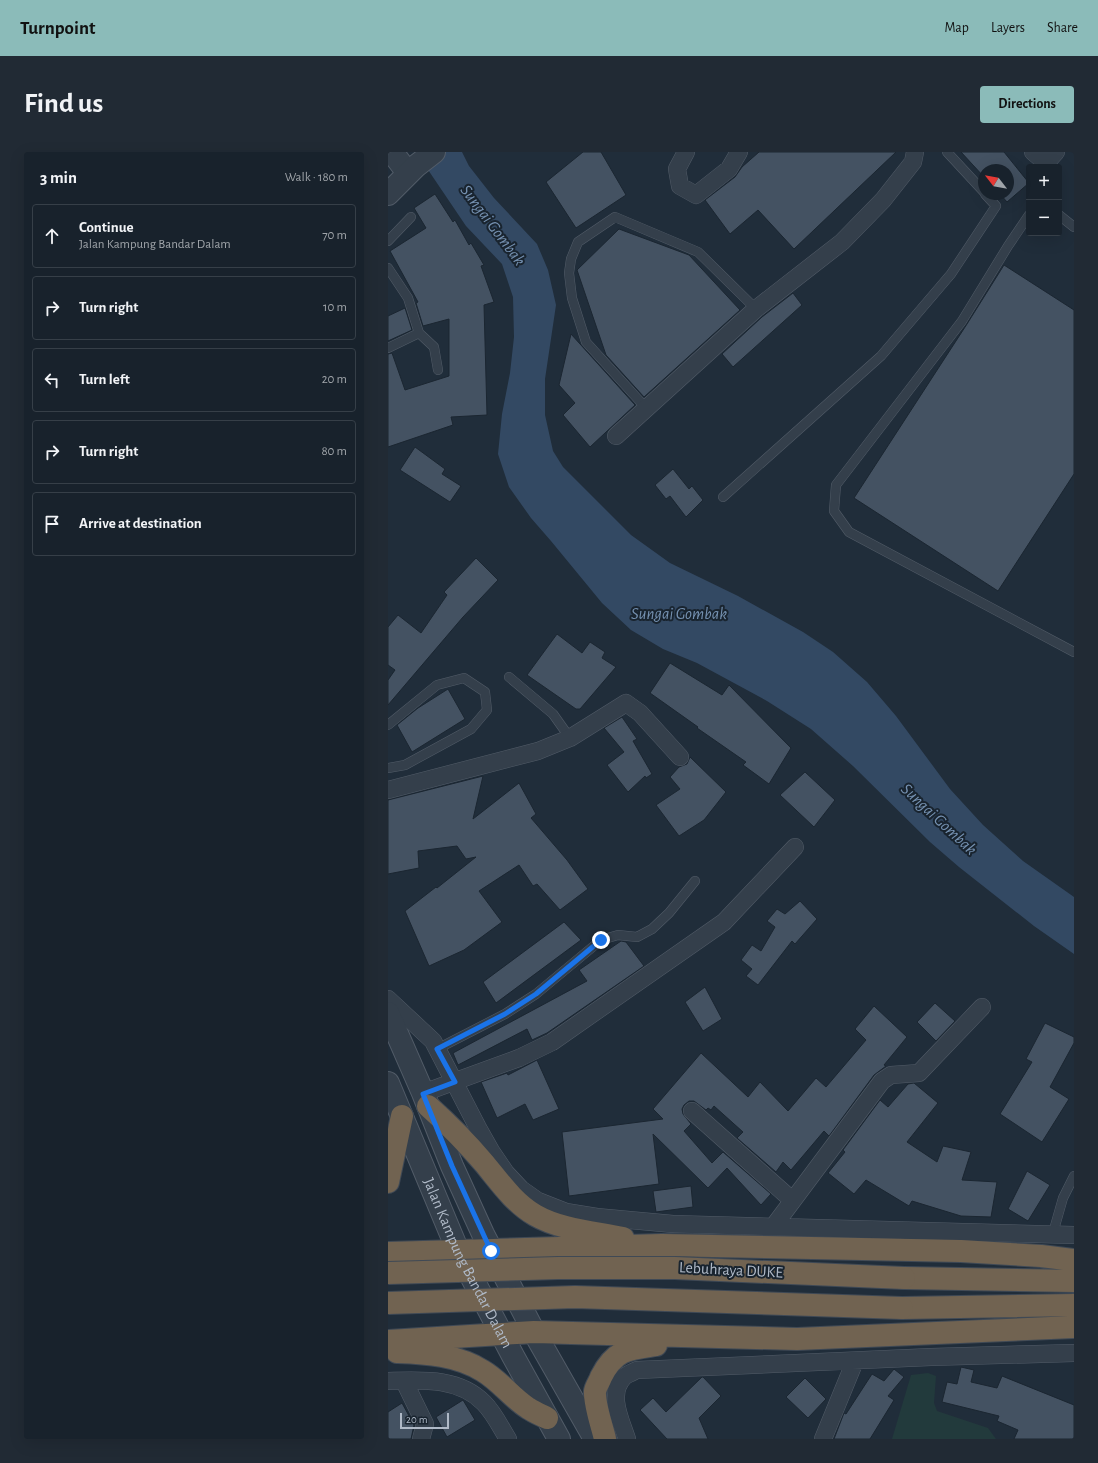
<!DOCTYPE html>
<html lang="en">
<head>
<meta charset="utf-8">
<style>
	:root { --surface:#18222c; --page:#212a34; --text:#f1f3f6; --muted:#9fa4a9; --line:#363f48; --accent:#8bbbb9 }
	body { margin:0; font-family:"Alegreya Sans",sans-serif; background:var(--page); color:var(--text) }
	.controls { position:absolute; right:12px; top:12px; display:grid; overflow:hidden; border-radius:4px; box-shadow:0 4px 16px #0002 }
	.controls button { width:36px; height:36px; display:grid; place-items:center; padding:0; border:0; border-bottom:1px solid var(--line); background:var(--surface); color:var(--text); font:20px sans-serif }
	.compass { position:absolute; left:590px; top:12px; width:36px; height:36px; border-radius:50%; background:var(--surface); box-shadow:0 4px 16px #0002; rotate:301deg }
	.scale { position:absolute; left:12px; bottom:10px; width:49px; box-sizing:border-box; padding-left:4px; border:2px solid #afb9c7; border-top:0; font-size:11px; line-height:14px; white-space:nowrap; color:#afb9c7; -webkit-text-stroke:3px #19242f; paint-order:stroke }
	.stop { position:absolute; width:12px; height:12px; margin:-9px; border:3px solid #1a73e8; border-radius:50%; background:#fff }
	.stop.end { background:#1a73e8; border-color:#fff; box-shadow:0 1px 4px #0008 }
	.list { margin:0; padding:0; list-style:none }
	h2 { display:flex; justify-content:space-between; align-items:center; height:52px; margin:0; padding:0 16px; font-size:17px }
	h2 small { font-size:13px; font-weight:400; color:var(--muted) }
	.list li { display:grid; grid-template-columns:26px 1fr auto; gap:12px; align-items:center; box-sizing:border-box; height:64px; margin:0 8px 8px; padding:0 8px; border:1px solid var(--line); border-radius:4px }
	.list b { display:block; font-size:15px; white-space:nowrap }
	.list p { margin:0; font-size:13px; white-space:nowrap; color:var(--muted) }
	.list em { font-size:13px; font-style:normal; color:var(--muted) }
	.icon { flex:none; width:22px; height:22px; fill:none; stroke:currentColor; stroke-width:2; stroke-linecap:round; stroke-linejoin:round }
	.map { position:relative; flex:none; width:686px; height:1287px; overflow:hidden; border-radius:4px }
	header { display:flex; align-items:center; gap:24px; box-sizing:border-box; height:56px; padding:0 20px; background:var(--accent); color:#111 }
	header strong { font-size:19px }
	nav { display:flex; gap:22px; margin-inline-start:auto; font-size:14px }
	.intro { display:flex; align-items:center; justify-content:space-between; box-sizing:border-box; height:96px; padding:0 24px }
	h1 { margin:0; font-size:28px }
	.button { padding:10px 18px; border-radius:4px; background:var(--accent); color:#111; font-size:14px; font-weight:700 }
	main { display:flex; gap:24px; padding:0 24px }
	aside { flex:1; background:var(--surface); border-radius:4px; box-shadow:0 4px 16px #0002 }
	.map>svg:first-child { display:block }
	.green { fill:#223a3c }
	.water { fill:#334963 }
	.building { fill:#445262; stroke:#1b2631 }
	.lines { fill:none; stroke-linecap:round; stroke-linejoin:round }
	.service-casing { stroke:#525c68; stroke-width:10 }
	.minor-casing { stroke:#525c68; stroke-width:18 }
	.tertiary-casing { stroke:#525c68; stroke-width:24 }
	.motorway-casing { stroke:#3f4955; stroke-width:24 }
	.service { stroke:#343f4b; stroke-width:9 }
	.minor { stroke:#343f4b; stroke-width:17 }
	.tertiary { stroke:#343f4b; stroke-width:22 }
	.motorway { stroke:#716351; stroke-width:22 }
	.motorway-bridge-casing { stroke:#3f4955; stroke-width:24; stroke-linecap:butt }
	.motorway-bridge { stroke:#716351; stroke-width:22 }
	.route { stroke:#1a73e8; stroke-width:5 }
	.labels { text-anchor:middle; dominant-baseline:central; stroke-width:4; stroke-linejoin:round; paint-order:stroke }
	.street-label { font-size:16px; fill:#afb9c7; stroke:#19242f }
	.water-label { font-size:17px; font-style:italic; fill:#7591b1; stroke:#19242f }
</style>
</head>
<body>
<header>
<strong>Turnpoint</strong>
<nav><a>Map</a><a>Layers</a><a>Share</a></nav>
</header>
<div class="intro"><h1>Find us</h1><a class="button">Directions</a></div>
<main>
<aside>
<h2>3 min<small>Walk · 180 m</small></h2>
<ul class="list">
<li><svg class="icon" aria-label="ahead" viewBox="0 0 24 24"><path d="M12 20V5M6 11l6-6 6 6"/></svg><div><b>Continue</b><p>Jalan Kampung Bandar Dalam</p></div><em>70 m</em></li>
<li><svg class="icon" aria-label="right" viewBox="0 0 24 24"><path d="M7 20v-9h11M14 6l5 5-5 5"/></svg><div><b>Turn right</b></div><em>10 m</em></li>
<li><svg class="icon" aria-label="left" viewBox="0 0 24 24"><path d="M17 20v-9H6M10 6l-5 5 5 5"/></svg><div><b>Turn left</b></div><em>20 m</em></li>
<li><svg class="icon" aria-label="right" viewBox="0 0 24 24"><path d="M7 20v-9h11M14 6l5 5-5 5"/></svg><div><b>Turn right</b></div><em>80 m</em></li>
<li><svg class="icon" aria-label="arrive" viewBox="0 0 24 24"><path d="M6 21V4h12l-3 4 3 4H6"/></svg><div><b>Arrive at destination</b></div></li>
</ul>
</aside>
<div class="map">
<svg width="686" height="1287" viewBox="0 0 686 1287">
	<rect width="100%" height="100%" fill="#202d3a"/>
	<path class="green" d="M 540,1221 L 548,1224 L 546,1251 L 549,1259 L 600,1276 L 608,1287 L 504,1287 L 523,1223 Z"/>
	<path class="water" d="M 28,0 L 74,0 L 81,14 L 106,46 L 149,92 L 160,118 L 168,153 L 157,227 L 157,263 L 165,299 L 175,315 L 243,383 L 282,411 L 350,444 L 415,480 L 445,500 L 479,530 L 508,564 L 562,637 L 595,673 L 635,709 L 686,745 L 686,802 L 646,774 L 571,715 L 542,690 L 465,614 L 423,577 L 379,549 L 309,511 L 275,497 L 243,478 L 214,451 L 163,389 L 143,366 L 121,335 L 110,302 L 114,262 L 122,221 L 126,185 L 125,145 L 114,112 L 78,74 Z"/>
	<path class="building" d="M 195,0 L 213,0 L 238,43 L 188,76 L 158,30 Z
		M 371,0 L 508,0 L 406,97 L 370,58 L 342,82 L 317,48 L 347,25 L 354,15 Z
		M 573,0 L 616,0 L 641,31 L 619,50 L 612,42 L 620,42 L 620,18 L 596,18 L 596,25 Z
		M 47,42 L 65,70 L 67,68 L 81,93 L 83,91 L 96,113 L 93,114 L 106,150 L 96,153 L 99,263 L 63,265 L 65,273 L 0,295 L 0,202 L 4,201 L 17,238 L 61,224 L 61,167 L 35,174 L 28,151 L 30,150 L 2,99 L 38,76 L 26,56 Z
		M 231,77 L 301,103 L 352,158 L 256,245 L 218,203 L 189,118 Z
		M 616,113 L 686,158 L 686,322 L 610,439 L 466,346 L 579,172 Z
		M 405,141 L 414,153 L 345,215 L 334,202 L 374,165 Z
		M 17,156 L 24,178 L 0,189 L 0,164 Z
		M 183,182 L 247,253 L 202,295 L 175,263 L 187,251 L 171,233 Z
		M 27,295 L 57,317 L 54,322 L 73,334 L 62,350 L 12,318 Z
		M 285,317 L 301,337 L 304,334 L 315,348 L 298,365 L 282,344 L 278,347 L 267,333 Z
		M 88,406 L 110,428 L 75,465 L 0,553 L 0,528 L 7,518 L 0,513 L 0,475 L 10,463 L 33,481 L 59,443 L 56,440 Z
		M 169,482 L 194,501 L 202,490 L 217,500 L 214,506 L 228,515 L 192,557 L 188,557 L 139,523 Z
		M 282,511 L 334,543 L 341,533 L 403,596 L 381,632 L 355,613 L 358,610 L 309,576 L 310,575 L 262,541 Z
		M 60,537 L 77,567 L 24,600 L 9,573 L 30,556 Z
		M 234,565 L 249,587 L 245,589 L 264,622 L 258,626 L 257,624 L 240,640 L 219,613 L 236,600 L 216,576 Z
		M 302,605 L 338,640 L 316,668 L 291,684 L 268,653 L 292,637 L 282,625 L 291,615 L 299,612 Z
		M 417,620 L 447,648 L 426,675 L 392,643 Z
		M 95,624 L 85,667 L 131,631 L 148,662 L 143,666 L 179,708 L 200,737 L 172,758 L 149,732 L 145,734 L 131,713 L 91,739 L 114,770 L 76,798 L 41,814 L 17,759 L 48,735 L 49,736 L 88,705 L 78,707 L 69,694 L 30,699 L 31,716 L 0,722 L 0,648 Z
		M 412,749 L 429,767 L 407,792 L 404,789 L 370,833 L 358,824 L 364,817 L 353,808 L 364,793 L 373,799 L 387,775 L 379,769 L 389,757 L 397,762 Z
		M 176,770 L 193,788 L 108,851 L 95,830 Z
		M 233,789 L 238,790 L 256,814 L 159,881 L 144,888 L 139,877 L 70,913 L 65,901 L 199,829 L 191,818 Z
		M 317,835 L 334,867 L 315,879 L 297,850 Z
		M 547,851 L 567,869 L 548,889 L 529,870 Z
		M 486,854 L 519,885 L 496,913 L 498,914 L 486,923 L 441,984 L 436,979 L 403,1018 L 395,1010 L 388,1020 L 349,986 L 355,980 L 326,954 L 323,958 L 320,956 L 318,958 L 306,949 L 301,949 L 296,953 L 294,957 L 295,962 L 303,972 L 296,979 L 324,1011 L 335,1000 L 383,1042 L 373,1053 L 339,1016 L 320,1036 L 265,982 L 271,1032 L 181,1044 L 174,980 L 275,967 L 265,957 L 313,901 L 360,945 L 372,930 L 400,959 L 428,926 L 438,935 L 478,888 L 467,877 Z
		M 657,871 L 686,885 L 686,891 L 662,935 L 681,947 L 654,990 L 612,962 L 644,910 L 638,907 Z
		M 149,908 L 171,957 L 145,968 L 137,952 L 109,966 L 93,930 L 119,921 L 120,923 Z
		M 526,931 L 550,951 L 519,990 L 549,1010 L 555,994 L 583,1000 L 574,1028 L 609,1030 L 603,1065 L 573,1064 L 524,1049 L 521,1054 L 478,1028 L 466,1042 L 440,1021 L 457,1000 L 455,998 L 492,948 L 500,955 L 520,932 Z
		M 639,1019 L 662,1033 L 640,1069 L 620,1057 Z
		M 303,1034 L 305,1055 L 268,1060 L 265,1039 Z
		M 573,1215 L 586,1218 L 583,1230 L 609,1236 L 614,1224 L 686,1253 L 686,1287 L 626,1287 L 630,1278 L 609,1269 L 611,1264 L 554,1250 L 559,1230 L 569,1232 Z
		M 506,1217 L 516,1225 L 500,1244 L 506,1248 L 482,1287 L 446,1287 L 456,1261 L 458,1262 L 484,1222 L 496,1229 Z
		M 314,1225 L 315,1225 L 333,1244 L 311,1266 L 320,1287 L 279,1287 L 252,1258 L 265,1246 L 278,1260 Z
		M 417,1226 L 438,1247 L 420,1266 L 398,1245 Z
		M 75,1248 L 87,1268 L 59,1285 L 48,1265 Z
		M 14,1251 L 26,1273 L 23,1287 L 0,1287 L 0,1260 Z"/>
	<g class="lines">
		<defs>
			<path id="service" d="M 559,0 L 596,40
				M 641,63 L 620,94 L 574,169 L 448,333 L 446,359 L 461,380 L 686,500
				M 671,63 L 686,75
				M 0,89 L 23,65
				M 0,116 L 20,146 L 31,181 L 46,195 L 50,218
				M 0,196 L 31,181
				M 258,256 L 198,190 L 184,146 L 181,121 L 183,107 L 190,90 L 227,65 L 310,100 L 368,157
				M 335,345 L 493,204 L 563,122 L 608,54 L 597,42
				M 121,525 L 165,562 L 182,586
				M 0,573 L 49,533 L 76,526 L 97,540 L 99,558 L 83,577 L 17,613 L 0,616
				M 49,897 L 117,862 L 148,842 L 213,788 L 230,783 L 249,785 L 264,777 L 281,761 L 307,729
				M 665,1081 L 675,1046 L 686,1024"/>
			<path id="minor" d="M 298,0 L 289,17 L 292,34 L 308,43 L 341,17 L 351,0
				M 645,0 L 658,11 L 668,0
				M 228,284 L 368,157 L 454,90 L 495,48 L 525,10 L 527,0
				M 0,638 L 150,599 L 182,586 L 238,551 L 252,561 L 292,605
				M 0,847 L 45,889 L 90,976 L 103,999 L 118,1021 L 133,1037 L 150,1049 L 178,1060 L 209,1065 L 285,1072 L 686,1083
				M 35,941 L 131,906 L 164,890 L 336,770 L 407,695
				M 304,959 L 404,1048
				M 385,1075 L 494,929 L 503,923 L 531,921 L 594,855
				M 0,1229 C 33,1228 71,1225 96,1251 C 106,1261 113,1276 120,1287
				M 16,1229 L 37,1272 L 33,1287
				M 239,1287 C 233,1268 219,1242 236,1225 C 239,1222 245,1220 249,1218 L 543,1205 L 686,1201
				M 435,1287 L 467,1209"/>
			<g id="tertiary">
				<path d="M 4,0 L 20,21"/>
				<path d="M 0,42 L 28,14 L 46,0"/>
				<path d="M 0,861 L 35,941 L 64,1014 L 95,1082 L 146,1180 L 207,1287"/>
				<path id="s1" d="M 0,931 L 70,1099 L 125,1204 L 171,1287"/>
			</g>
			<path id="motorway" d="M 40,954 C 60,972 79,991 96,1011 C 111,1029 126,1051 147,1063 C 173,1078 207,1080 235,1086
				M 0,1030 L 14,964
				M 0,1101 L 274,1093 L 573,1099 L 653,1104 L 686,1108
				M 516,1126 L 686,1129
				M 514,1156 L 686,1153
				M 0,1189 L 146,1180 L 409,1187 L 686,1175
				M 9,1200 C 39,1201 70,1203 95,1219 C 112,1229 124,1246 140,1256 C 146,1260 153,1263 159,1266
				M 217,1287 C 214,1274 206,1252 207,1239 C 208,1234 212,1229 213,1225 C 227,1197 241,1197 268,1193"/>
		</defs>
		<use href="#service" class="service-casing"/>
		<use href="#minor" class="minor-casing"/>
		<use href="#tertiary" class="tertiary-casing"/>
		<use href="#motorway" class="motorway-casing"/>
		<use href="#service" class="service"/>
		<use href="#minor" class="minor"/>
		<use href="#tertiary" class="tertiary"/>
		<use href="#motorway" class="motorway"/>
		<defs>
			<path id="motorway-bridge" d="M 0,1121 L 170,1116 L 287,1116 L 516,1126
				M 0,1151 L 187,1145 L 514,1156"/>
		</defs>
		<use href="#motorway-bridge" class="motorway-bridge-casing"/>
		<use href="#motorway-bridge" class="motorway-bridge"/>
	</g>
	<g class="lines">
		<path class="route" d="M 103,1099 L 64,1014 L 35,942 L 67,930 L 49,897 L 117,862 L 148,842 L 213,788"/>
	</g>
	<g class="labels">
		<g class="street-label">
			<text stroke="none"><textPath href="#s1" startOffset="197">Jalan Kampung Bandar Dalam</textPath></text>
			<text transform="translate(343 1118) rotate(3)">Lebuhraya DUKE</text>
		</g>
		<g class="water-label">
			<text transform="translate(105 73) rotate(53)">Sungai Gombak</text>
			<text x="291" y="461">Sungai Gombak</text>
			<text transform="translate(551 667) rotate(43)">Sungai Gombak</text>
		</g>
	</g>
</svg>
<div class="controls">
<button>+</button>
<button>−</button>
</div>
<svg class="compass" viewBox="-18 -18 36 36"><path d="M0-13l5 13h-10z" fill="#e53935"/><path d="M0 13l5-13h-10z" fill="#9fa4a9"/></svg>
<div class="scale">20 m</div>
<div class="stop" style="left:103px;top:1099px"></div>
<div class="stop end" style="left:213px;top:788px"></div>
</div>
</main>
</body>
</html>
